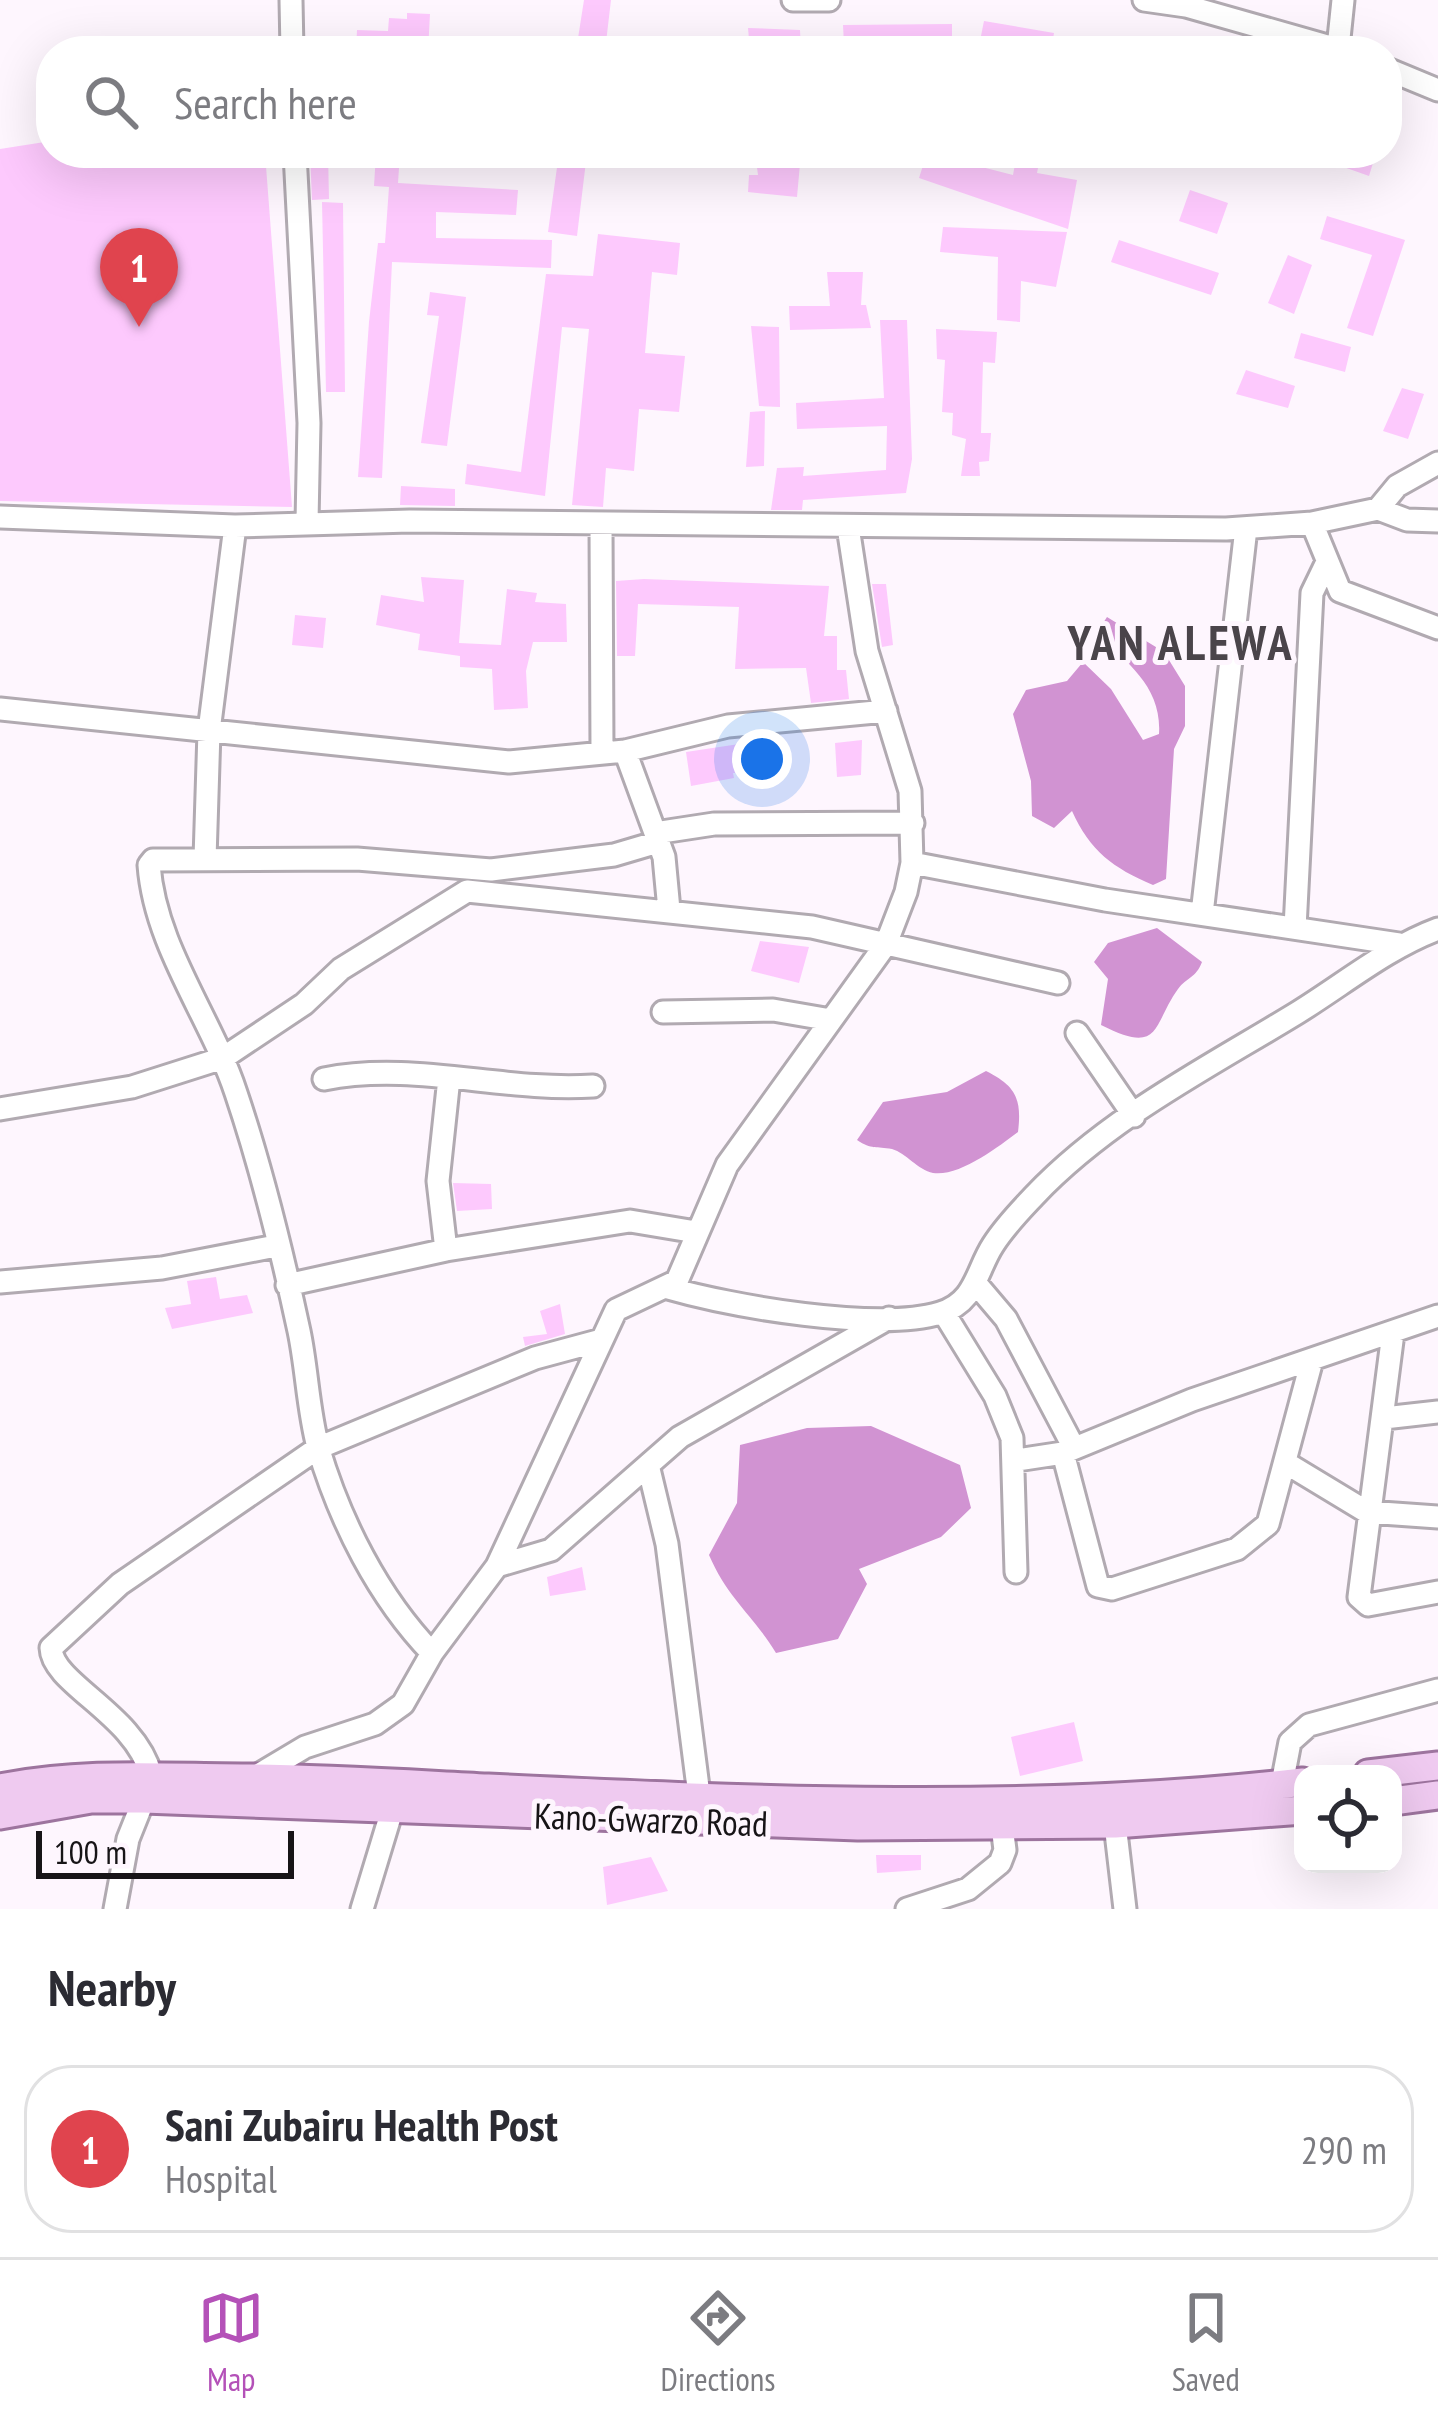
<!DOCTYPE html>
<html lang="en">
<head>
<meta charset="utf-8">
<style>
	:root { --surface:#fff; --page:#f2f2f3; --text:#2b2b33; --muted:#7c7c81; --line:#e1e1e2; --accent:#b451b8 }
	body { margin:0; font-family:"PT Sans Narrow",sans-serif; background:var(--page); color:var(--text) }
	.controls { position:absolute; right:36px; bottom:36px; display:grid; overflow:hidden; border-radius:24px; box-shadow:0 12px 48px #0002 }
	.controls button { width:108px; height:108px; display:grid; place-items:center; padding:0; border:0; border-bottom:3px solid var(--line); background:var(--surface); color:var(--text); font:60px sans-serif }
	.scale { position:absolute; left:36px; bottom:30px; width:258px; box-sizing:border-box; padding-left:12px; border:6px solid #171417; border-top:0; font-size:33px; line-height:42px; white-space:nowrap; color:#171417; -webkit-text-stroke:9px #fef6fe; paint-order:stroke }
	.you { position:absolute; left:762px; top:759px; width:42px; height:42px; margin:-30px; border:9px solid #fff; border-radius:50%; background:#1a73e8; box-shadow:0 0 0 18px #1a73e833 }
	.badge { display:grid; place-items:center; width:78px; height:78px; border-radius:50%; background:var(--accent); color:#fff; font-size:39px; font-weight:700 }
	.pin { position:absolute; translate:-50% -99px; filter:drop-shadow(0 3px 6px #0008) }
	.pin::after { content:''; position:absolute; top:63px; width:42px; height:36px; background:inherit; clip-path:polygon(0 0,100% 0,50% 100%) }
	.list { margin:0; padding:0; list-style:none }
	h2 { display:flex; justify-content:space-between; align-items:center; height:156px; margin:0; padding:0 48px; font-size:51px }
	h2 small { font-size:39px; font-weight:400; color:var(--muted) }
	.list li { display:grid; grid-template-columns:78px 1fr auto; gap:36px; align-items:center; box-sizing:border-box; height:168px; margin:0 24px 24px; padding:0 24px; border:3px solid var(--line); border-radius:48px }
	.list b { display:block; font-size:45px; white-space:nowrap }
	.list p { margin:0; font-size:39px; white-space:nowrap; color:var(--muted) }
	.list em { font-size:39px; font-style:normal; color:var(--muted) }
	.icon { flex:none; width:66px; height:66px; fill:none; stroke:currentColor; stroke-width:2; stroke-linecap:round; stroke-linejoin:round }
	.map { position:relative; flex:none; width:1438px; height:1909px; overflow:hidden }
	.search { position:absolute; background:var(--surface); box-shadow:0 12px 48px #0002; left:36px; right:36px; top:36px; height:132px; display:flex; align-items:center; gap:30px; box-sizing:border-box; padding:0 42px; border-radius:48px; color:var(--muted); font-size:45px }
	.sheet { height:348px; background:var(--surface) }
	nav { display:flex; justify-content:space-around; align-items:center; box-sizing:border-box; height:168px; border-top:3px solid var(--line); background:var(--surface); font-size:33px; color:var(--muted) }
	nav a { display:grid; justify-items:center; gap:6px }
	nav .on { color:var(--accent) }
	.map>svg:first-child { display:block }
	.water { fill:#d193d2 }
	.building { fill:#fdc9fd }
	.lines { fill:none; stroke-linecap:round; stroke-linejoin:round }
	.minor-casing { stroke:#b1aab1; stroke-width:27 }
	.major-casing { stroke:#9d749e; stroke-width:33 }
	.minor { stroke:#fff; stroke-width:21 }
	.major { stroke:#efcaf0; stroke-width:27 }
	.labels { text-anchor:middle; dominant-baseline:central; stroke-width:10; stroke-linejoin:round; paint-order:stroke }
	.street-label { font-size:36px; fill:#171417; stroke:#fef6fe }
	.district-label { font-size:48px; font-weight:bold; letter-spacing:3px; fill:#4a444a; stroke:#fef6fe }
</style>
</head>
<body>
<div class="map">
<svg width="1438" height="1909" viewBox="0 0 1438 1909">
	<rect width="100%" height="100%" fill="#fef6fe"/>
	<path class="water" d="M 1107,617 L 1164,652 L 1185,686 L 1185,726 L 1174,749 L 1166,879 L 1153,885 C 1113,868 1090,851 1072,811 L 1054,828 L 1032,816 L 1031,781 L 1013,714 L 1026,690 L 1067,681 L 1083,662 L 1111,689 L 1143,740 L 1159,734 C 1162,688 1129,663 1096,634 Z
		M 1157,928 L 1202,962 C 1196,978 1187,977 1178,989 C 1152,1025 1162,1056 1101,1025 L 1108,979 L 1094,962 L 1108,943 Z
		M 986,1071 C 1016,1086 1022,1099 1018,1132 C 998,1147 959,1177 933,1173 C 918,1170 906,1153 892,1149 C 876,1146 872,1150 857,1140 L 883,1102 L 947,1092 Z
		M 871,1426 L 960,1465 L 971,1508 L 941,1537 L 859,1569 L 867,1584 L 838,1639 L 776,1653 C 753,1615 728,1599 709,1555 L 737,1503 L 740,1445 L 807,1428 Z"/>
	<path class="building" d="M 584,0 L 611,0 L 605,51 L 576,51 Z
		M 407,13 L 430,14 L 428,51 L 356,51 L 357,30 L 388,31 L 389,18 L 407,19 Z
		M 984,21 L 1054,33 L 1051,51 L 978,51 Z
		M 952,24 L 952,44 L 844,45 L 843,25 Z
		M 748,28 L 800,30 L 801,51 L 750,51 Z
		M 51,141 L 51,153 L 265,153 L 292,507 L 0,501 L 0,149 Z
		M 310,153 L 328,153 L 329,199 L 312,200 Z
		M 376,153 L 400,153 L 398,183 L 518,190 L 516,215 L 436,212 L 436,238 L 552,240 L 551,268 L 392,262 L 382,478 L 358,477 L 369,322 L 378,243 L 385,243 L 389,187 L 374,186 Z
		M 559,153 L 587,153 L 577,236 L 548,232 Z
		M 755,153 L 801,153 L 797,197 L 748,192 L 749,175 L 758,175 Z
		M 927,153 L 1013,175 L 1017,153 L 1041,153 L 1037,173 L 1077,180 L 1068,229 L 919,178 Z
		M 1304,153 L 1376,153 L 1369,176 Z
		M 1190,190 L 1228,203 L 1217,234 L 1179,221 Z
		M 322,202 L 343,203 L 345,392 L 326,392 Z
		M 1327,216 L 1405,240 L 1373,336 L 1347,328 L 1372,255 L 1320,239 Z
		M 943,227 L 1067,232 L 1056,287 L 1021,281 L 1020,322 L 997,320 L 998,257 L 940,252 Z
		M 598,234 L 680,243 L 677,275 L 652,272 L 645,353 L 685,356 L 679,412 L 639,409 L 634,471 L 606,468 L 603,507 L 572,505 L 589,329 L 562,327 L 545,496 L 465,484 L 467,464 L 521,472 L 546,274 L 593,276 Z
		M 1119,240 L 1219,273 L 1211,295 L 1111,262 Z
		M 1288,255 L 1312,265 L 1294,314 L 1268,303 Z
		M 827,272 L 863,272 L 861,305 L 866,305 L 871,328 L 790,330 L 789,306 L 830,306 Z
		M 430,292 L 466,297 L 447,446 L 421,443 L 439,316 L 427,315 Z
		M 880,320 L 907,320 L 912,459 L 906,493 L 803,500 L 802,510 L 771,510 L 777,468 L 804,467 L 803,476 L 886,470 L 887,426 L 797,429 L 796,403 L 884,398 Z
		M 751,326 L 779,327 L 780,407 L 759,406 Z
		M 936,329 L 997,332 L 995,363 L 983,362 L 981,433 L 991,433 L 989,461 L 979,462 L 980,476 L 961,476 L 966,439 L 952,435 L 953,413 L 942,412 L 945,360 L 937,359 Z
		M 1301,333 L 1351,347 L 1345,372 L 1294,358 Z
		M 1246,370 L 1295,386 L 1288,408 L 1236,394 Z
		M 1402,388 L 1424,394 L 1408,439 L 1383,431 Z
		M 765,411 L 764,466 L 746,467 L 750,412 Z
		M 401,486 L 455,489 L 455,506 L 400,505 Z
		M 421,577 L 464,580 L 459,643 L 501,645 L 507,589 L 537,593 L 535,602 L 566,604 L 567,642 L 533,642 L 526,671 L 528,708 L 494,710 L 492,669 L 460,667 L 460,656 L 418,650 L 420,634 L 376,625 L 381,595 L 424,602 Z
		M 644,579 L 829,586 L 824,636 L 837,636 L 837,670 L 846,670 L 849,699 L 811,703 L 806,668 L 735,669 L 739,607 L 638,604 L 635,656 L 617,656 L 616,581 Z
		M 872,584 L 886,584 L 893,645 L 882,647 Z
		M 295,615 L 326,618 L 323,648 L 292,645 Z
		M 779,738 L 780,772 L 733,773 L 734,778 L 691,786 L 686,752 Z
		M 862,740 L 861,775 L 837,777 L 835,743 Z
		M 760,941 L 809,947 L 799,983 L 751,971 Z
		M 453,1183 L 491,1184 L 492,1209 L 457,1211 Z
		M 216,1277 L 220,1299 L 247,1295 L 253,1313 L 172,1329 L 165,1308 L 191,1304 L 187,1281 Z
		M 560,1304 L 565,1334 L 525,1346 L 523,1337 L 547,1334 L 540,1311 Z
		M 582,1567 L 586,1590 L 550,1596 L 547,1577 Z
		M 1074,1722 L 1083,1761 L 1020,1776 L 1011,1737 Z
		M 876,1855 L 921,1855 L 921,1870 L 877,1873 Z
		M 651,1857 L 668,1891 L 607,1905 L 603,1867 Z"/>
	<g class="lines">
		<defs>
			<path id="minor" d="M 291,0 L 292,51
				M 793,0 L 829,0
				M 1144,0 L 1186,6 L 1345,51
				M 1338,48 L 1343,0
				M 1387,69 L 1438,90
				M 295,153 L 309,423 L 307,522
				M 1378,509 L 1397,486 L 1438,463
				M 0,517 L 235,526 L 410,521 L 1226,529 L 1312,523 L 1378,509 L 1407,520 L 1438,521
				M 1312,523 L 1340,591 L 1438,628
				M 601,525 L 602,752
				M 0,709 L 509,762 L 625,751 L 728,726 L 886,711
				M 625,751 L 664,857 L 669,910
				M 655,833 L 714,824 L 913,823
				M 205,859 L 209,731 L 235,526
				M 912,863 L 1105,900 L 1399,944
				M 1202,914 L 1246,528
				M 1295,928 L 1312,593 L 1327,562
				M 663,1012 L 773,1010 L 831,1020
				M 1077,1033 L 1134,1116
				M 324,1079 C 414,1061 503,1092 593,1086
				M 0,1109 L 132,1087 L 223,1058 L 304,1004 L 341,969 L 467,891 L 812,927 L 1058,983
				M 446,1250 L 438,1181 L 449,1078
				M 0,1282 L 162,1268 L 276,1246
				M 287,1285 L 446,1250 L 630,1221 L 696,1232
				M 978,1286 L 1006,1319 L 1073,1446
				M 668,1288 C 731,1306 877,1332 940,1313 C 976,1302 976,1271 993,1245 C 1005,1226 1020,1211 1034,1196 C 1108,1118 1207,1068 1297,1013 C 1344,984 1387,948 1438,929
				M 944,1313 L 995,1396 L 1012,1438 L 1016,1572
				M 1393,1333 L 1359,1597 L 1368,1605 L 1438,1592
				M 1384,1418 L 1438,1412
				M 1063,1453 L 1098,1586 L 1112,1589 L 1237,1549 L 1268,1524 L 1312,1360
				M 1017,1460 L 1063,1453 L 1192,1400 L 1438,1316
				M 1286,1463 L 1367,1512 L 1438,1517
				M 648,1465 L 667,1544 L 699,1795
				M 497,1566 L 551,1550 L 680,1437 L 889,1318
				M 432,1653 C 378,1597 340,1521 318,1447 C 308,1410 307,1369 299,1331 C 282,1252 262,1170 236,1093 C 211,1017 155,947 149,865 L 153,860 L 357,859 L 491,870 L 614,855 L 658,842
				M 151,1775 C 135,1714 52,1684 51,1648 L 120,1584 L 318,1448 L 535,1358 L 598,1341
				M 253,1778 L 305,1747 L 375,1724 L 403,1704 L 432,1653 L 497,1566 L 616,1310 L 677,1281 L 727,1165 L 886,944 L 906,892 L 912,863 L 910,791 L 867,651 L 848,527
				M 1282,1784 L 1290,1742 L 1309,1725 L 1438,1690
				M 1115,1824 L 1125,1909
				M 115,1909 L 128,1839 L 144,1799
				M 362,1909 L 393,1807
				M 907,1909 L 968,1889 L 1000,1863 L 1005,1850 L 1002,1826"/>
			<path id="major" d="M 1368,1774 L 1438,1766
				M 0,1788 C 85,1771 167,1778 253,1778 C 332,1779 409,1784 488,1788 C 758,1801 1034,1813 1303,1782
				M 1393,1801 L 1438,1795
				M 0,1815 L 91,1799 L 144,1799 L 858,1826 L 1115,1824 L 1303,1810"/>
		</defs>
		<use href="#minor" class="minor-casing"/>
		<use href="#major" class="major-casing"/>
		<use href="#minor" class="minor"/>
		<use href="#major" class="major"/>
	</g>
	<g class="labels">
		<g class="street-label">
			<text transform="translate(651 1819) rotate(2)">Kano-Gwarzo Road</text>
		</g>
		<g class="district-label">
			<text x="1181" y="642">YAN ALEWA</text>
		</g>
	</g>
</svg>
<div class="controls">
<button><svg class="icon" aria-label="locate" viewBox="0 0 24 24"><circle cx="12" cy="12" r="6"/><path d="M12 2v4M12 18v4M2 12h4M18 12h4"/></svg></button>
</div>
<div class="scale">100 m</div>
<div class="you"></div>
<div class="pin badge" style="left:139px;top:327px;background:#e0444e">1</div>
<div class="search"><svg class="icon" aria-label="search" viewBox="0 0 24 24"><circle cx="10" cy="10" r="6"/><path d="M15 15l6 6"/></svg>Search here</div>
</div>
<section class="sheet">
<h2>Nearby<small></small></h2>
<ul class="list">
<li><span class="badge" style="background:#e0444e">1</span><div><b>Sani Zubairu Health Post</b><p>Hospital</p></div><em>290 m</em></li>
</ul>
</section>
<nav>
<a class="on"><svg class="icon" aria-label="map" viewBox="0 0 24 24"><path d="M3 6l6-2 6 2 6-2v14l-6 2-6-2-6 2zM9 4v14M15 6v14"/></svg>Map</a>
<a><svg class="icon" aria-label="directions" viewBox="0 0 24 24"><path d="M12 3l9 9-9 9-9-9zM9 14v-3h6M13 9l2 2-2 2"/></svg>Directions</a>
<a><svg class="icon" aria-label="saved" viewBox="0 0 24 24"><path d="M7 4h10v16l-5-4-5 4z"/></svg>Saved</a>
</nav>
</body>
</html>
